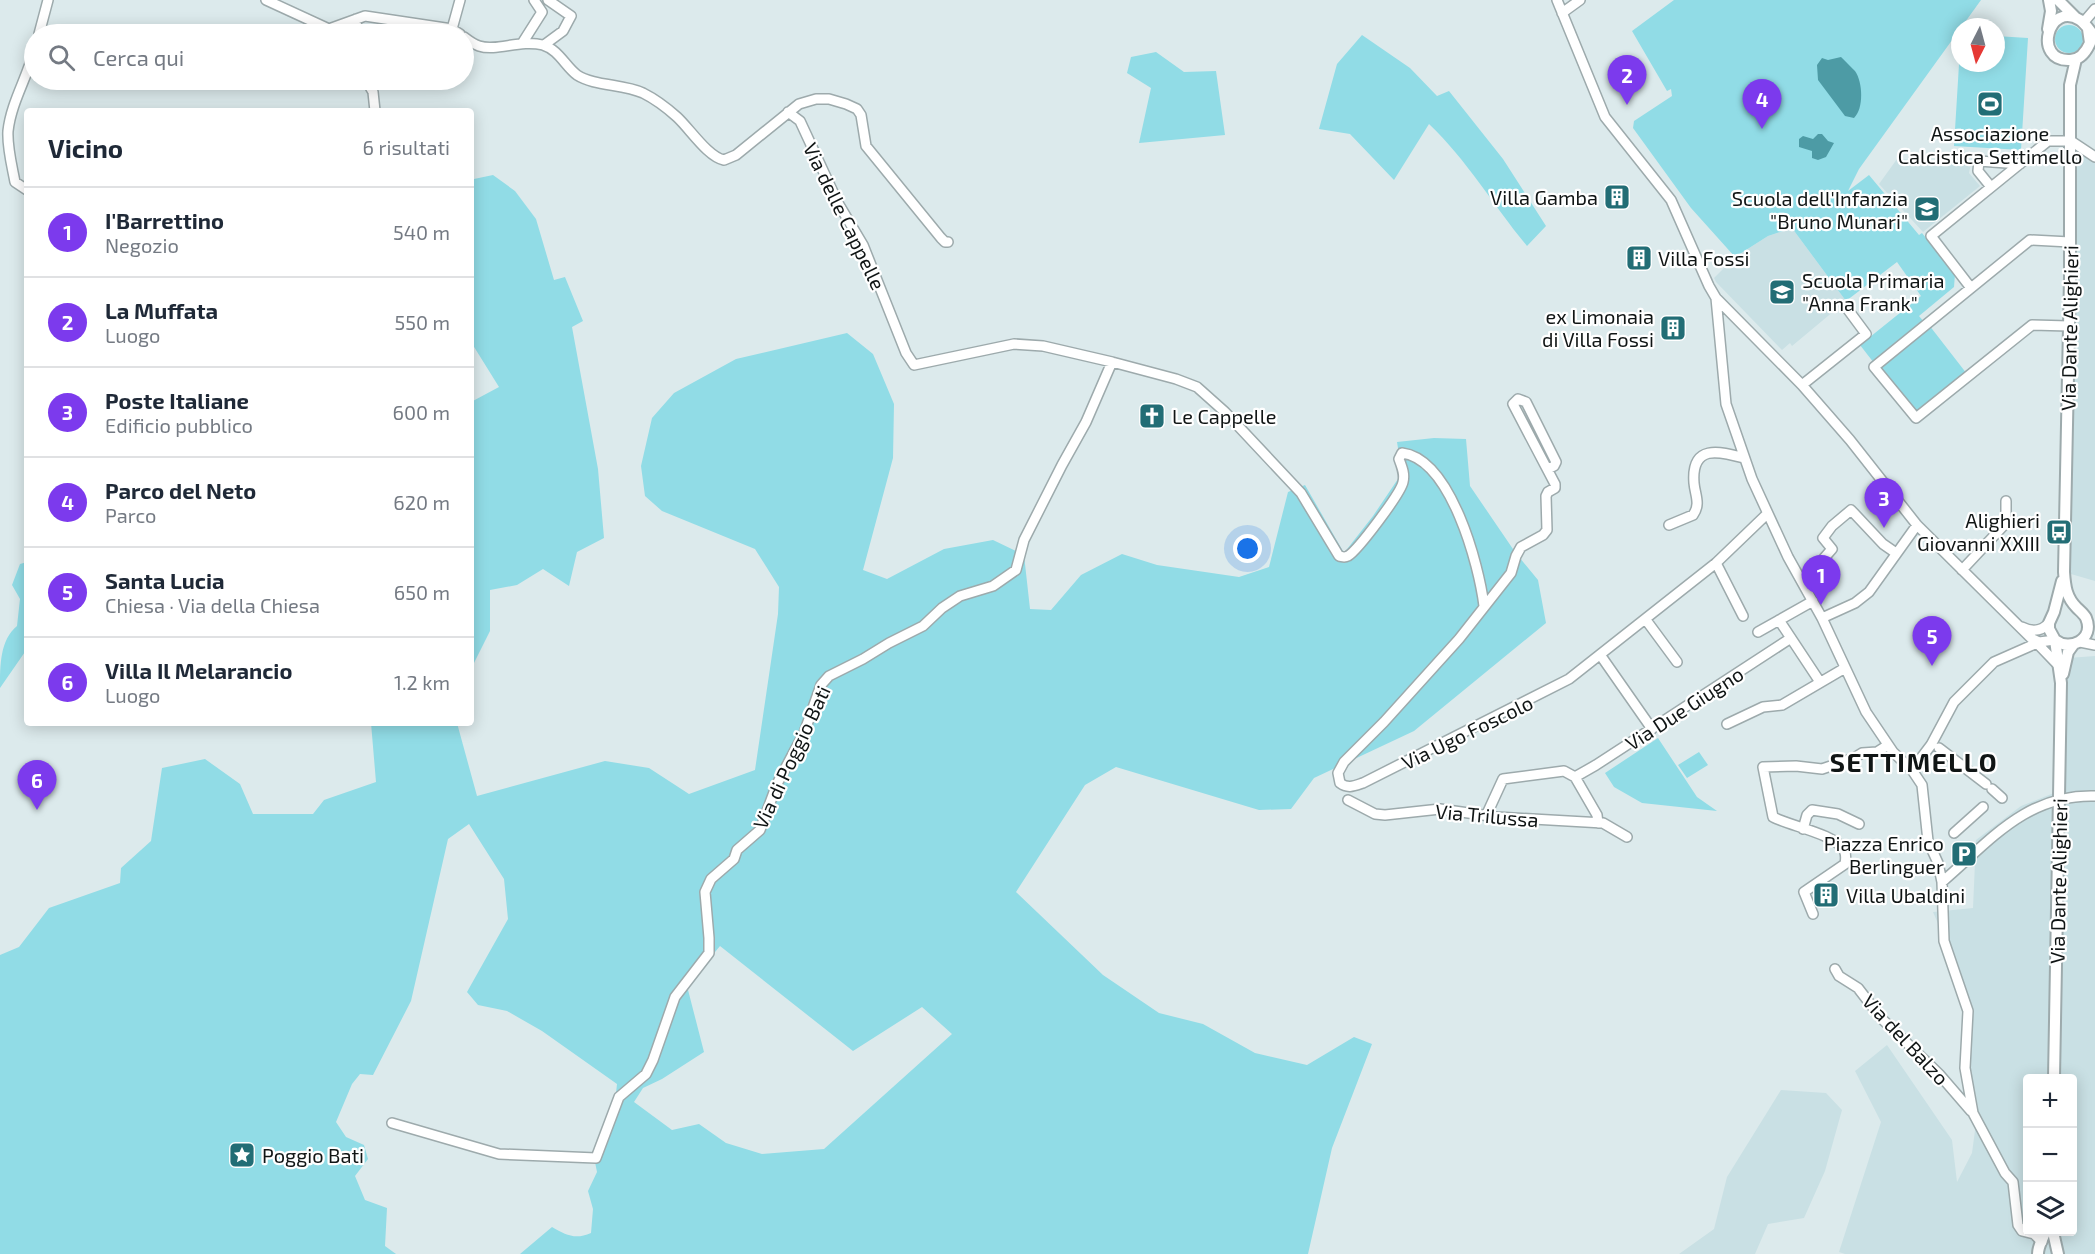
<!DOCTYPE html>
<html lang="it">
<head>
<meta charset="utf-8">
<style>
	:root { --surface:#fff; --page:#f2f2f3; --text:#1f2937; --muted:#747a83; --line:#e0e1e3; --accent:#7c3aed }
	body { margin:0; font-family:"Exo 2",sans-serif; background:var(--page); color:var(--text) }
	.controls { position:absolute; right:18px; bottom:18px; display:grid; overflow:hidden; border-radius:6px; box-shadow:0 3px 15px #0003 }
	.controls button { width:54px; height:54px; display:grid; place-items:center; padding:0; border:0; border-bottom:2px solid var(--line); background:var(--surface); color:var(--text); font:30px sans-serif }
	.compass { position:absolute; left:1951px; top:18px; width:54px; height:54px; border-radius:50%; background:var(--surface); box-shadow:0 3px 15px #0003; rotate:186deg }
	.you { position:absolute; left:1248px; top:549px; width:21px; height:21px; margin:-15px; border:4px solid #fff; border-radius:50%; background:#1a73e8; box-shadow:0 0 0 9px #1a73e833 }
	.badge { display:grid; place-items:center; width:39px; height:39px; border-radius:50%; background:var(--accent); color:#fff; font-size:20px; font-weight:700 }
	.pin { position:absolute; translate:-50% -50px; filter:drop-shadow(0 2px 3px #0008) }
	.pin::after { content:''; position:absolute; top:32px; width:21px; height:18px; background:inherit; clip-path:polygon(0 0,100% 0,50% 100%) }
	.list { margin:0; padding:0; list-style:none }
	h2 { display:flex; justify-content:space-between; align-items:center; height:78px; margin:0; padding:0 24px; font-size:26px }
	h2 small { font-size:20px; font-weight:400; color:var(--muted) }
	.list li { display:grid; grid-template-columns:39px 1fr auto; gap:18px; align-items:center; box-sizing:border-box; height:90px; padding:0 24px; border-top:2px solid var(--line) }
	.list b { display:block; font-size:22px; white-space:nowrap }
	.list p { margin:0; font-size:20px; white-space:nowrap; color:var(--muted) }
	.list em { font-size:20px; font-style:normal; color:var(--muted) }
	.icon { flex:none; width:33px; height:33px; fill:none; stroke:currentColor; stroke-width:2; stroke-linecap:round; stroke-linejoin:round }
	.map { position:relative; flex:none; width:2095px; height:1254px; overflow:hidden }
	.search { position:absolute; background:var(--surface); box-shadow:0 3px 15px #0003; left:24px; top:24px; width:450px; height:66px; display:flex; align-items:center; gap:15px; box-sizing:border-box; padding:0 21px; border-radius:33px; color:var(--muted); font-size:22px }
	.panel { position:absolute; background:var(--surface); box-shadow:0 3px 15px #0003; left:24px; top:108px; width:450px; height:618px; border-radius:6px }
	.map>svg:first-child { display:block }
	.built { fill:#c9e0e4; fill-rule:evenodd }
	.green { fill:#91dce6; fill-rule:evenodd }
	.water { fill:#4d9ba5 }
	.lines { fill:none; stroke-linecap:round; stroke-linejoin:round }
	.minor-casing { stroke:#9daaac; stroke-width:12 }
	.major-casing { stroke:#9daaac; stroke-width:14 }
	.minor { stroke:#fff; stroke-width:9 }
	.major { stroke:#fff; stroke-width:10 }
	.labels { text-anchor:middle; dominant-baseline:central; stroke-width:4.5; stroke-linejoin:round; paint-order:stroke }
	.poi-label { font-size:20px; fill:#101515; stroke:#fff; text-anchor:end }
	.street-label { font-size:20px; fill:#101515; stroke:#fff }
	.district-label { font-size:26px; font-weight:bold; letter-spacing:1.5px; fill:#101515; stroke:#fff }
</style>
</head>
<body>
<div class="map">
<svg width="2095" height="1254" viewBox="0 0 2095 1254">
	<rect width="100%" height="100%" fill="#dceaec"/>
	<path class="built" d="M 2071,141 L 2095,159 L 2095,581 L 2064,572 Z
		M 1897,159 L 1971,163 L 1969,173 L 1980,186 L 1923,232 L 1879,184 Z
		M 1792,228 L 1846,301 L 1792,346 L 1790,343 L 1782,350 L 1716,282 L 1714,278 L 1735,257 L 1768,236 Z
		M 2095,656 L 2095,1254 L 1845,1254 L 1839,1252 L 1881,1122 L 1855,1071 L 1887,1045 L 1952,1140 L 1957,1182 L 1972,1153 L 1978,1108 L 1970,1065 L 1964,983 L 1933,912 L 1973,908 L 1976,840 L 2021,806 L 2054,793 L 2055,659 ZM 2028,1078 L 2072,1078 L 2072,1232 L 2028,1232 Z
		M 1781,1090 L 1826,1093 L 1842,1110 L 1825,1171 L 1804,1218 L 1768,1224 L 1755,1254 L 1679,1254 L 1714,1229 L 1727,1177 Z"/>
	<path class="green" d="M 1674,0 L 1981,0 L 1859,169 L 1848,191 L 1869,175 L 1919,235 L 1922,233 L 1955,274 L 1954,287 L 1919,316 L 1925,323 L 1874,363 L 1860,345 L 1921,296 L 1897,262 L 1846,301 L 1792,228 L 1768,236 L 1735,257 L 1691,208 L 1633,128 L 1634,121 L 1672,96 L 1671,89 L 1667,91 L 1632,31 Z
		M2055 39a14 14 0 1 1 28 0a14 14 0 1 1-28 0Z
		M 1362,35 L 1410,68 L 1437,96 L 1449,91 L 1503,159 L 1546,226 L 1527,246 C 1493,205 1467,160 1429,124 L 1394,180 L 1350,134 L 1319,129 L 1337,64 Z
		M 1996,36 L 2028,38 L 2021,150 L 1954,146 L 1960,48 L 1960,63 L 1996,63 Z
		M 1156,52 L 1184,72 L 1216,71 L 1225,135 L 1139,143 L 1151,88 L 1127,73 L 1131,57 Z
		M 493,175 L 515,191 L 536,219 L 554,280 L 565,277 L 583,321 L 572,327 L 598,469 L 604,538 L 577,552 L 569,586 L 543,569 L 517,585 L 490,590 L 490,631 L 471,669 L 471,402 L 499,387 L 471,342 L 471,192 L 474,179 Z
		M 1929,325 L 1967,374 L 1918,414 L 1879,366 Z
		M 847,333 L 873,354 L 894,404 L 893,458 L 863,570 L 887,579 L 944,549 L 993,540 L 1024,555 L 1030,609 L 1051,610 L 1081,575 L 1122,554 L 1157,565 L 1239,577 L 1269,567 L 1288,492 L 1305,485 L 1344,553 L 1373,516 L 1402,473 L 1397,442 L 1434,438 L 1466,439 L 1470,486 L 1515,552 L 1538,580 L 1546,623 L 1414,731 L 1314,778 L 1291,809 L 1259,810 L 1116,767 L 1085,785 L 1016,892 L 1103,975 L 1159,1013 L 1203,1024 L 1255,1053 L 1307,1065 L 1354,1037 L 1372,1044 L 1332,1148 L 1308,1254 L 520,1254 L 552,1227 C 566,1235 575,1240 591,1233 L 593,1209 L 588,1191 L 597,1172 L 593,1152 L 613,1121 L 617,1084 L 542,1031 L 507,1011 L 478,1005 L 467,992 L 508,919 L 504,879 L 469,824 L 448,839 L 411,1001 L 373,1075 L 360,1074 L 352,1084 L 336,1122 L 346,1137 L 364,1145 L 368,1159 L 355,1176 L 365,1200 L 387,1208 L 385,1246 L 396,1254 L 0,1254 L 0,955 L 19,947 L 49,908 L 120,883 L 121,868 L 151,841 L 162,768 L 205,759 L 240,784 L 253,814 L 313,814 L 324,800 L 376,782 L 371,723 L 457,723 L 477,796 L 605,761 L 649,768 L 689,794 L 755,770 L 778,614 L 779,587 L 755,549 L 662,511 L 645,496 L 641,466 L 652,418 L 674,393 L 736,359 ZM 720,946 L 853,1051 L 922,1007 L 952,1034 L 824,1149 L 762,1154 L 726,1143 L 699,1124 L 672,1130 L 634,1102 L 643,1088 L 662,1079 L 704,1052 L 687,986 Z
		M 27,562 L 27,649 L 0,688 C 0,665 0,640 17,626 L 20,599 L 12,585 L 20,564 Z
		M 1658,738 L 1697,797 L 1717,811 L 1642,803 L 1614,787 L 1605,773 Z
		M 1699,752 L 1708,765 L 1687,778 L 1678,765 Z"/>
	<path class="water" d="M 1841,57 C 1845,61 1851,67 1855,71 C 1863,82 1864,109 1854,118 L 1845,116 L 1818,80 L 1817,65 L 1822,58 L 1828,60 Z
		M 1818,134 L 1822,134 L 1828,141 L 1834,143 L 1826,157 L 1818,160 L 1812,158 L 1812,151 L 1799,147 L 1799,139 L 1803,136 L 1813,139 Z"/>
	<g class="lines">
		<defs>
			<path id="minor" d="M 266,0 L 329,29 L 365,16 L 452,29 L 460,34
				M 1557,0 L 1605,117 L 1671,200 L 1709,286 L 1716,298 L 1726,404 L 1752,479 L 1788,557 L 1822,618 L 1866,712 L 1893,752 L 1912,770 L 1922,785 L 1928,841 L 1938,863 L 1942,882 L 1944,941 L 1968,1011 L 1965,1068 L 1973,1113 L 2005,1173 L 2013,1182 L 2018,1225 L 2022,1231 L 2034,1234 L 2042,1242
				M 1562,13 L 1580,0
				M 356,19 L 357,34
				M 2083,23 L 2095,9
				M 452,29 L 460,0
				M 39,34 L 48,0
				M 464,37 C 468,40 473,44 479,46 C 497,52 520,39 543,45 C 559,50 565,66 577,75 C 594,86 623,84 643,93 C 655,99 667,108 677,117 C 690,129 708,157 724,160 L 736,155 L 799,104 L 816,99 L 829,99 L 846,104 L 857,109 L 861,115 L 866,146 L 941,238 L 945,242 L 948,242
				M 523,42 L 542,12 L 534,0
				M 544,45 L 563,31 L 571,16 L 548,0
				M 366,80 L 373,92 L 375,111
				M 788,112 L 800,121 L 838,203 L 863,245 L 906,353 L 914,365 L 1014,344 L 1043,346 L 1112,362 L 1176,379 L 1197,387 L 1225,412 L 1301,493 L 1339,556 C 1344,557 1344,558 1348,556 C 1358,550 1401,493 1403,482 C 1405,474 1402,467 1399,459 L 1402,453 C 1451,459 1479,565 1484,606
				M 1991,187 L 1978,171 L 1979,161 L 2020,164
				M 27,190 L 15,182 C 12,166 7,147 8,131 C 11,103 27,78 34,51
				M 1971,288 L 1931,236 L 2048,141 L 2071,141 L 2095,157
				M 1716,298 L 1802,385 L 1850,440 L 1917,525 L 2031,638 L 2039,642 L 2055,640
				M 2069,326 L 2032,325 L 1916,418 L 1874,367 L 2030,240 L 2070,242
				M 1802,385 L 1866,334 L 1846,307
				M 1548,469 L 1554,466 L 1556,462 L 1526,402 L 1518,399 L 1513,404 L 1555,484 L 1555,488 L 1548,492 L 1546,496 L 1547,530 L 1543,535 L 1521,547 L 1516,556 L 1511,573 L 1459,639 L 1384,722 L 1344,762 L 1338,773 L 1340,783 C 1348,789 1354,786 1363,783 L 1569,679 L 1716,563 L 1767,514
				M 1669,525 L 1693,515 C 1701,504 1695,495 1694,483 C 1691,444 1719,451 1744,458
				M 1716,563 L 1743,616
				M 1818,565 L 1832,549 L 1823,538 L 1832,526 L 1851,510 L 1883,544 L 1896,553
				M 1962,570 L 2006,523 L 2006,501
				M 1822,618 L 1855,603 L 1869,592 L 1917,525
				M 1646,620 L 1677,662
				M 1779,620 L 1820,682
				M 2022,627 C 2032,632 2041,632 2049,623
				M 1758,632 L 1813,601
				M 2033,639 L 2058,665
				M 2080,642 L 2095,645
				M 1601,656 L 1652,729
				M 1727,724 L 1763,707 L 1782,705 L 1845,668
				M 1939,748 L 1986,784
				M 1912,770 L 1931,745 L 1954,702 L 1994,662 L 2037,643
				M 1575,777 L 1597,815 L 1598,823
				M 1992,789 L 2002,798
				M 1348,800 L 1375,814 L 1385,815 L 1440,809 L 1497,817 L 1603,823 L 1627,837
				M 1486,816 L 1503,779 L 1564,771 L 1575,777 L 1596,765 L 1791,638
				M 1803,829 L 1807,815 L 1812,810 L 1838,814 L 1859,824
				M 1954,833 L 1983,807
				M 1942,882 C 1990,841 2026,794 2095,796
				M 1813,914 L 1804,892 L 1845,864 C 1846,859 1846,854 1844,850 C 1835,834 1790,826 1773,817 L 1763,767 L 1796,766 L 1822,769 L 1854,758 L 1862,753 L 1877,752 L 1888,745
				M 1835,969 L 1839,976 L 1858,988 L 1881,1018 L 1939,1074 L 1971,1111
				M 392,1123 L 499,1154 L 596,1158 L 619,1097 L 646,1074 L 653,1060 L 675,997 L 709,953 L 709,938 L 705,892 L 711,879 L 734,859 L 737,850 L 760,830 L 777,784 L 804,733 L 821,685 L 829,676 L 863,659 L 889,643 L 923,626 L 942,608 L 960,596 L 993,586 L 1016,570 L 1024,540 L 1062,465 L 1086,422 L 1112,362"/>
			<path id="major" d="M 2058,0 L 2076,18
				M 2048,29 L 2051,11 L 2049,0
				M 2088,29 L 2090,43 C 2086,52 2080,60 2070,60 C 2032,62 2048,0 2080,20 C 2086,24 2091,32 2095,38
				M 2055,640 C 2070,652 2095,639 2086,618 C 2084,614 2080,611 2077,608 C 2066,597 2065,586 2064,572 L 2070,278 L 2070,85 L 2076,59
				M 2063,674 L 2068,652 L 2073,645
				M 2054,1078 L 2061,683 L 2055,640 L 2049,629 L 2049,623 L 2054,612 L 2062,581
				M 2053,1232 L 2058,1254
				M 2038,1254 C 2038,1245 2043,1240 2045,1232"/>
		</defs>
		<use href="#minor" class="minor-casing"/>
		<use href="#major" class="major-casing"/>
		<use href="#minor" class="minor"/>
		<use href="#major" class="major"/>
	</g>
	<defs>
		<symbol id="stadium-square" viewBox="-11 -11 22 22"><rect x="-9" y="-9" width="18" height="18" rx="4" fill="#226d75" stroke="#fff"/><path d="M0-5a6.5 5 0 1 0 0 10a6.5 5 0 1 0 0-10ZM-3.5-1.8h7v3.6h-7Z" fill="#fff"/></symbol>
		<symbol id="building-square" viewBox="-11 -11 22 22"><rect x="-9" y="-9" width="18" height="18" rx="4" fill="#226d75" stroke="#fff"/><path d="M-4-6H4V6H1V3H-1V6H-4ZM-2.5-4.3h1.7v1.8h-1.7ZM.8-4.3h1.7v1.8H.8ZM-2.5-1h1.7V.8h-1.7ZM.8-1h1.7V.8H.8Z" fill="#fff"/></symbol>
		<symbol id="school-square" viewBox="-11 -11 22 22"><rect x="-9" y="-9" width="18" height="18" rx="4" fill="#226d75" stroke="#fff"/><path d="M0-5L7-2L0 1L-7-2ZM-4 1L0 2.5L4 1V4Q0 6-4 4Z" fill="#fff"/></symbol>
		<symbol id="church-square" viewBox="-11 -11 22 22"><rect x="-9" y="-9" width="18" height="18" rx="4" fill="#226d75" stroke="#fff"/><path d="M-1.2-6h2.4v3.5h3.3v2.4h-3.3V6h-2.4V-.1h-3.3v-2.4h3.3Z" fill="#fff"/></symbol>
		<symbol id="bus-square" viewBox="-11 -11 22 22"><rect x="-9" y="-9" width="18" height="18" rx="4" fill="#226d75" stroke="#fff"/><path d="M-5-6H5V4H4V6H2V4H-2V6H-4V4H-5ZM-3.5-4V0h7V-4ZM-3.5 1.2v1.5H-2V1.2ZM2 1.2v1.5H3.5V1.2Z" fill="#fff"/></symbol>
		<symbol id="parking-square" viewBox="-11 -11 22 22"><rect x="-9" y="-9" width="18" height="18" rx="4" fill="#226d75" stroke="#fff"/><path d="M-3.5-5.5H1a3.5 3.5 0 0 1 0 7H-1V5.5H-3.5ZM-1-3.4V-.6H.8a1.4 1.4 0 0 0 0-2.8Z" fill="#fff"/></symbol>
		<symbol id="sight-square" viewBox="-11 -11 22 22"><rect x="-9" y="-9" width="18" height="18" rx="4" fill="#226d75" stroke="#fff"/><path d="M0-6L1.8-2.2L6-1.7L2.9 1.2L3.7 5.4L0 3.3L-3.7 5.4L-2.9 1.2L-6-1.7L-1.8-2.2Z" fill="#fff"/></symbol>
	</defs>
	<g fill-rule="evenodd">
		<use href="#stadium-square" x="1975" y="89" width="30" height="30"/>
		<use href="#building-square" x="1602" y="182" width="30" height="30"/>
		<use href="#school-square" x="1912" y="194" width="30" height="30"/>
		<use href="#building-square" x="1624" y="243" width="30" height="30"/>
		<use href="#school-square" x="1767" y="277" width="30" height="30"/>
		<use href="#building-square" x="1658" y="313" width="30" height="30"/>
		<use href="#church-square" x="1137" y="401" width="30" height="30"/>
		<use href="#bus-square" x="2044" y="517" width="30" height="30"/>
		<use href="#parking-square" x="1949" y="839" width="30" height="30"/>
		<use href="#building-square" x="1811" y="880" width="30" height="30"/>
		<use href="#sight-square" x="227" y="1140" width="30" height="30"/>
	</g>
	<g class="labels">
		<g class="poi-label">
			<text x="1990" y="133" text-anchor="middle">Associazione<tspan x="1990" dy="23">Calcistica Settimello</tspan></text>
			<text x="1598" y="197">Villa Gamba</text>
			<text x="1908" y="198">Scuola dell'Infanzia<tspan x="1908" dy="23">"Bruno Munari"</tspan></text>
			<text x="1658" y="258" text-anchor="start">Villa Fossi</text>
			<text x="1802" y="280" text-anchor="start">Scuola Primaria<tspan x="1802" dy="23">"Anna Frank"</tspan></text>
			<text x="1654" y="316">ex Limonaia<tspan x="1654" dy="23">di Villa Fossi</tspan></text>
			<text x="1172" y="416" text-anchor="start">Le Cappelle</text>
			<text x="2040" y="520">Alighieri<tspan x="2040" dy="23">Giovanni XXIII</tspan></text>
			<text x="1944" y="843">Piazza Enrico<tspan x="1944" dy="23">Berlinguer</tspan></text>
			<text x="1846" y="895" text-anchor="start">Villa Ubaldini</text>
			<text x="262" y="1155" text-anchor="start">Poggio Bati</text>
		</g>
		<g class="street-label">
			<text transform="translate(845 216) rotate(64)">Via delle Cappelle</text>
			<text transform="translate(2069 328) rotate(-89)">Via Dante Alighieri</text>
			<text transform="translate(1684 708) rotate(-33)">Via Due Giugno</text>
			<text transform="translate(1467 732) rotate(-26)">Via Ugo Foscolo</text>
			<text transform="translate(791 757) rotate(-65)">Via di Poggio Bati</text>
			<text transform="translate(1487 815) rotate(5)">Via Trilussa</text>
			<text transform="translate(2058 881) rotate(-89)">Via Dante Alighieri</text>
			<text transform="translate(1906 1039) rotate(47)">Via del Balzo</text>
		</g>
		<g class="district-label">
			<text x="1914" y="761">SETTIMELLO</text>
		</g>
	</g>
</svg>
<div class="controls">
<button>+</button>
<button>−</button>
<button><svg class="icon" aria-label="layers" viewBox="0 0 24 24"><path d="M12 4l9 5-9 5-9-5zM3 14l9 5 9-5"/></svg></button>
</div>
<svg class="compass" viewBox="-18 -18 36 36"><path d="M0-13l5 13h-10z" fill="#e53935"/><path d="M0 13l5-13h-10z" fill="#747a83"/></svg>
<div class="you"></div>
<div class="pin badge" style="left:1821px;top:605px">1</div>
<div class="pin badge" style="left:1627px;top:105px">2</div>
<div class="pin badge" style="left:1884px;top:528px">3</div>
<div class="pin badge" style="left:1762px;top:129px">4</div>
<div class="pin badge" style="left:1932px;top:666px">5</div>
<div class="pin badge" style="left:37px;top:810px">6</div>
<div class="search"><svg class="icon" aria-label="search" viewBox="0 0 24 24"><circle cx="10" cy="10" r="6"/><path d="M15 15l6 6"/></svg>Cerca qui</div>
<section class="panel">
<h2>Vicino<small>6 risultati</small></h2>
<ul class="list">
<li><span class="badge">1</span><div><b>I'Barrettino</b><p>Negozio</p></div><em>540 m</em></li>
<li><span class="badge">2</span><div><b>La Muffata</b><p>Luogo</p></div><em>550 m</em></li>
<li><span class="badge">3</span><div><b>Poste Italiane</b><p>Edificio pubblico</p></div><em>600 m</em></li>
<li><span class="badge">4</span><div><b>Parco del Neto</b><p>Parco</p></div><em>620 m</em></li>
<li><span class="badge">5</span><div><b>Santa Lucia</b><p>Chiesa · Via della Chiesa</p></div><em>650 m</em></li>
<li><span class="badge">6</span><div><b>Villa Il Melarancio</b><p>Luogo</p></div><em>1.2 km</em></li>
</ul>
</section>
</div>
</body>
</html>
